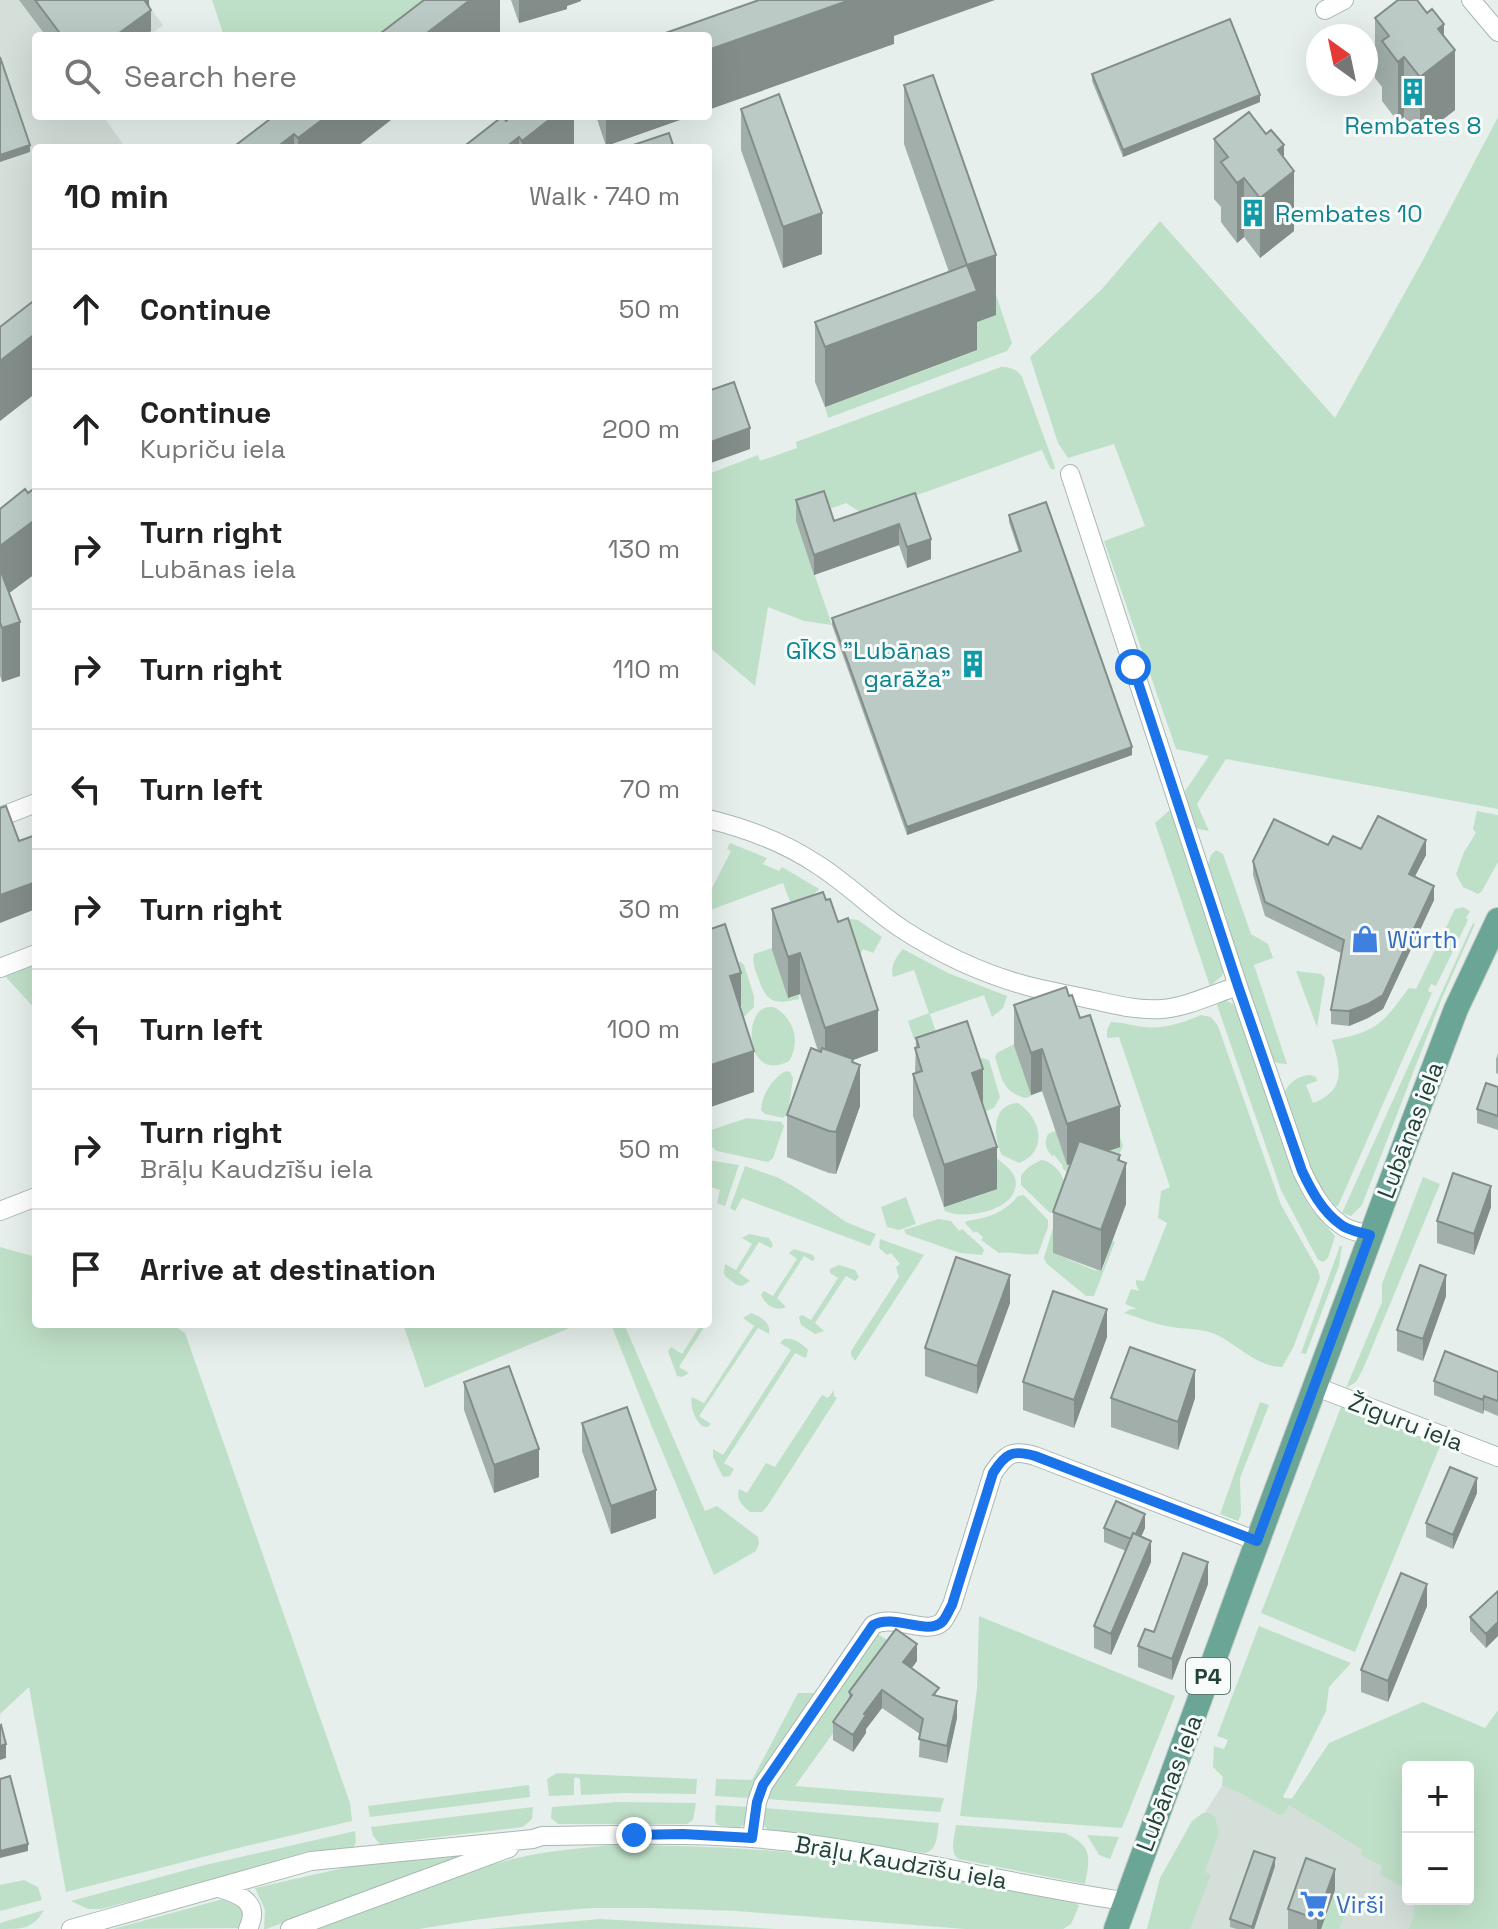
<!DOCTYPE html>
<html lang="en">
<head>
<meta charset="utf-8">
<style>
	:root { --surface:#fff; --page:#f2f2f2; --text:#222; --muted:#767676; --line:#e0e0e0 }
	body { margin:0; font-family:"Space Grotesk",sans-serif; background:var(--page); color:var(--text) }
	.controls { position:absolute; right:24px; bottom:24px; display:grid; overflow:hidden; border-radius:8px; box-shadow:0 8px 32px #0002 }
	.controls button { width:72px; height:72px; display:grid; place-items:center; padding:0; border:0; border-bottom:2px solid var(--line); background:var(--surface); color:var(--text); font:40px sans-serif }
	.compass { position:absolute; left:1306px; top:24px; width:72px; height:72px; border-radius:50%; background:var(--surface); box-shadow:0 8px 32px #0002; rotate:327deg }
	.stop { position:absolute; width:24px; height:24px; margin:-18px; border:6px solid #1a73e8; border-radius:50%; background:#fff }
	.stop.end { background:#1a73e8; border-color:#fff; box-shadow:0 2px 8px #0008 }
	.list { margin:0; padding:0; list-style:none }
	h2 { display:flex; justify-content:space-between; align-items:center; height:104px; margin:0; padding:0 32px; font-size:34px }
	h2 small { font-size:26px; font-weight:400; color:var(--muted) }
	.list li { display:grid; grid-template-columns:52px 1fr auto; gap:24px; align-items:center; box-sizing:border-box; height:120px; padding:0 32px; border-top:2px solid var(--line) }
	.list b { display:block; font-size:30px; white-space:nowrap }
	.list p { margin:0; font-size:26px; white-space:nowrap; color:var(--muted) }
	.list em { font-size:26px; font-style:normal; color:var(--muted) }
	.icon { flex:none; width:44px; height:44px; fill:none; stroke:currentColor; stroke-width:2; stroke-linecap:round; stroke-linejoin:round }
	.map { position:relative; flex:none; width:1498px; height:1929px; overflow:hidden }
	.search { position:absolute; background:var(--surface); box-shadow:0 8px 32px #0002; left:32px; top:32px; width:680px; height:88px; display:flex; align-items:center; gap:20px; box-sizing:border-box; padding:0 28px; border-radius:8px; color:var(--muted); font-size:30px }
	.panel { position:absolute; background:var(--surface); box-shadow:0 8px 32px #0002; left:32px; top:144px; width:680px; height:1184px; border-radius:8px }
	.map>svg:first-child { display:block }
	.built { fill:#d4dfda }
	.green { fill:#bfe0c8 }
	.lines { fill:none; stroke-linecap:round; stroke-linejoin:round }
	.minor-casing { stroke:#a8b8b2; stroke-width:20 }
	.major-casing { stroke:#c2cac8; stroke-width:26 }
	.minor { stroke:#fff; stroke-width:18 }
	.major { stroke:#6aa596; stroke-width:24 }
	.wall { fill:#a1aea9 }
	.shaded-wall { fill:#838d89 }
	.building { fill:#bbcac4; stroke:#838d89; stroke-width:2 }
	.route { stroke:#1a73e8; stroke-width:10 }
	.labels { text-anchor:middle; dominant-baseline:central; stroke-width:6; stroke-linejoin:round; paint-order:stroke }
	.shield { fill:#f7fbf9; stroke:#637a73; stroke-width:2 }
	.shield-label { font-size:22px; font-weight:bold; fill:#24423a }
	.culture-label { font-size:24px; fill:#0d838f; stroke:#f7fbf9 }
	.shop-label { font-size:24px; fill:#366cbe; stroke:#f7fbf9; text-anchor:start }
	.street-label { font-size:24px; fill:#24423a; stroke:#f7fbf9 }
</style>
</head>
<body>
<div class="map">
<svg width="1498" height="1929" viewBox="0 0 1498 1929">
	<rect width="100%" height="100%" fill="#e6efeb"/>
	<path class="built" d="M 0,0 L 144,0 L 163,25 L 149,36 L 36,36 L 36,116 L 103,116 L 126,148 L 36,148 L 36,307 L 0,334 Z
		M 1227,1778 L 1270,1798 L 1301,1798 L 1408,1872 L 1408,1899 L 1417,1899 L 1420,1908 L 1412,1929 L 1154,1929 L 1202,1817 Z"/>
	<path class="green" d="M 212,0 L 424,0 L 424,2 L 382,36 L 224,36 Z
		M 1498,117 L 1498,809 L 1226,759 L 1197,804 L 1209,831 L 1198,829 L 1191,824 L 1185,791 L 1209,756 L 1176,749 L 1104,541 L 1145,526 L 1114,444 L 1068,458 L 1058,443 L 1030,357 L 1102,289 L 1160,221 L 1335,418 L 1423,260 Z
		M 943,134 L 1012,343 L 1007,351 L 828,418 L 825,407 L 976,351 L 967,325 L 995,315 Z
		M 1001,367 C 1010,367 1017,369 1022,377 L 1055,467 L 1054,470 L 1050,468 L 1042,450 L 870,512 L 860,512 L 846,503 L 796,521 L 832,625 L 804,621 L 768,607 L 755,686 L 708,646 L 708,474 L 758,455 L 760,461 L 797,448 L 796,442 Z
		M 1171,809 L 1224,968 L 1222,976 L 1210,986 L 1155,823 Z
		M 1477,811 L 1498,815 L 1498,862 L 1482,891 L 1478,894 L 1463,887 L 1456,874 L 1464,852 L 1476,833 L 1473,829 Z
		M 730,843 L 767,858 L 763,864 L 779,871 L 782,867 L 819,889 L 808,900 L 792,907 L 783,883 L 708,911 L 708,896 L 731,851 L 727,849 Z
		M 1216,850 L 1223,854 L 1251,934 L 1268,944 L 1273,958 L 1254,965 L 1287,1064 L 1277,1063 L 1271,1058 L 1206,870 L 1211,855 Z
		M 1463,907 L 1470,911 L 1466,918 L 1468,920 L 1436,986 L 1431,984 L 1428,991 L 1432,993 L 1338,1206 L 1335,1206 L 1311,1175 L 1284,1094 C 1289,1082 1297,1076 1310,1075 L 1316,1077 L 1317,1081 L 1306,1085 L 1313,1103 C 1346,1090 1341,1069 1332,1040 C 1377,1032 1382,1024 1409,988 L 1416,989 L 1455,909 Z
		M 851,919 L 858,920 L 882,937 L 873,953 L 863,949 L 860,956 L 855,953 L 847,921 Z
		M 1473,923 L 1475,924 L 1442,998 L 1362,1205 L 1351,1216 L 1342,1213 Z
		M 834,927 L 789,998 L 799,995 L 799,999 C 776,1004 767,1004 759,980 C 755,970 752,963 754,954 Z
		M 903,949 L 948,973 L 1007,996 L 1003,1008 L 992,1017 L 984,995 L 930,1014 L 937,1035 L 918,1042 L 914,1039 L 908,1021 L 929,1013 L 914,970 L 893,977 C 890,966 896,957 903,949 Z
		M 736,962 L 741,962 L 744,965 L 754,996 L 754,1007 L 745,1016 L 730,1021 Z
		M 36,963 L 36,1010 L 5,976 Z
		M 1296,971 L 1321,974 L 1325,978 L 1317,1027 Z
		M 1225,1000 L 1233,1004 L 1239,1013 L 1280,1138 L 1300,1189 L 1309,1206 L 1335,1236 L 1328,1258 L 1323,1262 L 1318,1260 L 1281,1190 L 1216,1002 Z
		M 774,1007 C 794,1018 801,1042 789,1061 C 750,1082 743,1024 761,1010 C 766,1007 768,1007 774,1007 Z
		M 1076,1012 L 1084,1020 L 1014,1046 L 1031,1094 L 1042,1091 L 1026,1098 C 1002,1092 1002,1078 995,1057 L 997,1053 Z
		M 1201,1015 L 1211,1017 L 1218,1026 L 1281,1205 L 1318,1270 L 1320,1278 L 1293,1348 L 1282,1367 C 1259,1367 1240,1348 1221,1337 C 1205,1328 1190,1330 1172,1327 C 1156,1325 1140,1318 1124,1313 L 1131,1309 L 1137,1309 L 1125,1304 L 1131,1289 L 1139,1291 L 1136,1284 L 1136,1280 L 1144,1281 L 1167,1223 L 1158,1218 L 1161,1191 L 1170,1187 L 1119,1037 L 1107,1038 L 1107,1030 L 1111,1022 C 1123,1022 1133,1026 1144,1027 C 1164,1029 1183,1023 1201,1015 Z
		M 982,1058 L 989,1060 L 1000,1097 L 994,1108 L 974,1116 L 967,1062 Z
		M 786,1071 L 790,1072 L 793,1078 L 788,1114 L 783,1118 L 765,1114 L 761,1110 C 762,1095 772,1078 786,1071 Z
		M 1018,1103 C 1041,1118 1049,1151 1019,1163 L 1002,1155 C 993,1137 991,1104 1018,1103 Z
		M 747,1118 L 781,1122 L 784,1126 L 773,1158 L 768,1162 L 717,1151 L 711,1146 L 708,1131 Z
		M 1115,1122 L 1123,1146 L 1117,1159 L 1070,1175 L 1062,1168 L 1063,1166 L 1054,1155 L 1052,1156 C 1045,1148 1044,1143 1048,1134 L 1060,1129 L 1058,1139 L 1068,1165 Z
		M 993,1154 C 999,1162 1012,1168 1015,1178 C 1023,1210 965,1221 945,1211 L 935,1181 L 944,1206 Z
		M 708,1160 L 739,1165 L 725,1206 L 717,1203 L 720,1190 L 708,1186 Z
		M 1042,1160 C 1052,1162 1061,1171 1064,1181 L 1054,1210 L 1050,1213 L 1021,1185 L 1021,1176 C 1026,1168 1032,1164 1042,1160 Z
		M 745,1166 L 779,1178 L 798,1189 L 846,1222 L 876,1234 L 870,1246 L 742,1198 L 735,1211 L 730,1208 Z
		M 1423,1177 L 1440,1184 L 1363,1369 L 1356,1382 L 1346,1388 L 1382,1302 L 1382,1284 Z
		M 1024,1195 L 1048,1220 L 1048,1227 L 1038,1254 C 1025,1256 1012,1251 999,1253 L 981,1240 L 983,1237 L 976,1231 L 974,1233 L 965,1223 L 967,1221 C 988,1218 1005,1212 1018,1196 Z
		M 906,1197 L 916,1224 L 899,1230 L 887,1227 L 881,1207 Z
		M 938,1219 L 951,1221 L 959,1231 L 962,1229 L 982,1247 L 984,1250 L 982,1255 L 960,1253 L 906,1234 L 904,1230 Z
		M 1053,1228 L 1053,1253 L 1094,1270 L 1102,1271 L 1112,1241 L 1115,1242 L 1094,1296 L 1086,1296 L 1047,1264 L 1044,1258 Z
		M 749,1234 L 769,1238 L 773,1245 L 771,1248 L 759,1242 L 739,1273 L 750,1281 L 742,1286 L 737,1285 L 725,1276 L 724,1272 L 725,1264 L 736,1270 L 752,1244 L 742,1238 Z
		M 880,1239 L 924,1255 L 855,1361 L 851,1355 L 851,1351 L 899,1277 L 896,1267 L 900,1264 L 891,1253 L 887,1255 L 879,1248 Z
		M 1340,1246 L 1342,1246 L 1339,1266 L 1306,1354 L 1301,1353 Z
		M 0,1247 L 36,1257 L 36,1324 L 172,1324 L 185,1333 L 350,1803 L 352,1821 L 242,1847 L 66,1892 L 29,1687 L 0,1714 Z
		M 794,1249 L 813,1255 L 815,1259 L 812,1261 L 804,1256 L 777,1298 L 786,1307 C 776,1312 764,1305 761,1294 L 764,1291 L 773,1296 L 797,1259 L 789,1253 Z
		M 839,1265 L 855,1270 L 859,1277 L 855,1281 L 846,1276 L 815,1323 L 824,1331 L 815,1334 L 801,1325 L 799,1317 L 802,1315 L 811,1320 L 838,1278 L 830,1273 L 830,1269 Z
		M 751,1313 C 761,1317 771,1322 769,1334 L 758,1328 L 699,1416 L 711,1424 L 707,1427 L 702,1426 C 694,1418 690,1407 692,1397 L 704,1403 L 754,1326 L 743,1318 Z
		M 403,1324 L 579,1324 L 425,1388 Z
		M 611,1324 L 624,1324 L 705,1511 L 717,1506 L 758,1537 L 759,1544 L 756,1551 L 714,1575 L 650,1422 Z
		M 701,1324 L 706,1324 L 679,1367 L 689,1373 L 682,1377 L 677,1376 L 668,1351 L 671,1347 L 682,1354 Z
		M 784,1339 C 794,1338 801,1343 808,1350 L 806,1358 L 795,1353 L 724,1463 L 734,1469 L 730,1476 L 723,1477 L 713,1457 L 713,1449 L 723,1455 L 791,1350 L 780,1343 Z
		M 834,1390 L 834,1396 L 837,1398 L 768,1505 L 762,1512 L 750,1512 C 742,1504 736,1501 739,1489 L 747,1493 L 766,1463 L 775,1467 L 822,1395 L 828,1398 Z
		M 1260,1402 L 1269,1405 L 1240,1478 L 1241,1514 L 1238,1521 L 1220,1514 Z
		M 1341,1407 L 1440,1446 L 1355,1652 L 1261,1613 Z
		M 979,1616 L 1175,1696 L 1122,1828 L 960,1816 L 977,1689 Z
		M 1259,1626 L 1351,1663 L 1329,1687 L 1326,1711 L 1283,1797 L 1291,1800 L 1329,1743 L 1423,1702 L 1485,1728 L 1498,1710 L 1498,1929 L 1409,1929 C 1413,1918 1418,1910 1411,1899 L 1468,1899 L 1468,1767 L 1408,1767 L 1408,1894 L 1404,1888 L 1380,1874 L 1382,1866 L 1361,1855 L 1363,1850 L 1289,1805 L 1284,1814 L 1280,1815 L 1238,1792 L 1222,1785 L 1223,1777 L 1213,1767 L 1214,1746 L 1224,1749 L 1228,1740 L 1217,1736 Z
		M 878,1634 L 896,1646 L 795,1786 L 944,1798 L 940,1812 L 766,1799 L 775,1777 Z
		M 798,1693 L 815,1693 L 755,1781 L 749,1798 L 715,1796 L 716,1779 L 752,1780 Z
		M 557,1773 L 697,1779 L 696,1794 L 623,1793 L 581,1795 L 580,1779 L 576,1777 L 574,1779 L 574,1795 L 549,1796 L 547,1779 Z
		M 529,1785 L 530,1797 L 370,1817 L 368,1806 Z
		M 619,1802 L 696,1803 L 693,1820 L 687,1824 L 558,1824 L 551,1818 L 552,1807 Z
		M 716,1805 L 748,1807 L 745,1824 L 739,1828 L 717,1825 L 715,1821 Z
		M 533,1807 L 532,1819 L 523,1827 L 380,1844 L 373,1836 L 371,1827 Z
		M 764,1808 L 939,1823 C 937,1834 938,1850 925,1853 L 768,1830 L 763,1824 Z
		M 1203,1813 L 1210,1813 L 1215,1817 L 1219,1832 L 1205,1872 L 1211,1875 L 1190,1929 L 1147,1929 L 1160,1878 L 1192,1821 Z
		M 956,1825 L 1065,1833 C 1093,1847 1090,1856 1085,1884 L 958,1859 C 949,1850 955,1836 956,1825 Z
		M 355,1831 L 356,1842 L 353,1849 L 308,1855 L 101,1909 L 88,1909 L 71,1901 L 205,1865 Z
		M 1087,1835 L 1119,1837 L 1110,1859 L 1099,1855 Z
		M 610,1845 C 670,1845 727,1847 787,1852 C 884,1862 980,1884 1076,1903 L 1079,1906 L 1071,1924 L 1063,1929 L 965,1929 L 737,1911 L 650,1908 L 592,1908 L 530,1913 L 481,1919 L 419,1929 L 310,1929 C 377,1904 443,1876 513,1859 C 544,1851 577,1849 610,1845 Z
		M 487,1847 L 266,1929 L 264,1929 L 265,1910 L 255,1888 L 361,1864 Z
		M 24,1880 L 38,1887 L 42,1900 L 0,1911 L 0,1885 Z
		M 1335,1890 L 1344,1894 C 1349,1907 1344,1916 1339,1929 L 1321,1929 Z
		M 223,1899 L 239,1906 L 244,1916 L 240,1928 L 113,1929 Z
		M 44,1910 C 33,1929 23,1929 0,1929 L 0,1923 Z
		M 600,1919 L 777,1929 L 488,1929 Z"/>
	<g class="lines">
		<defs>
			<path id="minor" d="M 1471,0 L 1498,32
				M 1325,10 L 1344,0
				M 1070,474 L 1238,986 L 1302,1171 C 1311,1190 1322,1211 1340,1224 C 1348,1231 1360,1232 1370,1235
				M 0,817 L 36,803
				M 708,819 C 745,828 783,842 815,863 C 846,882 872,909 902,929 C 939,953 981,973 1024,985 C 1045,991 1068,994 1089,999 C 1113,1004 1138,1011 1162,1009 C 1187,1007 1213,994 1238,986
				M 0,968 L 36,954
				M 0,1211 L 36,1197
				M 1314,1386 L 1498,1457
				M 752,1838 L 757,1802 L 763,1785 L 873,1625 C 894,1613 926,1636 942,1622 C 946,1618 949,1610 952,1605 L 993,1473 C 1006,1454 1012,1449 1035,1456 L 1257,1541
				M 219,1888 C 240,1894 261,1903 248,1929
				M 71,1929 L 311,1861 L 533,1839 L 542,1836 C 627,1835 708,1832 793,1842 C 904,1856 1013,1885 1124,1901
				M 290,1929 L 509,1848"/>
			<path id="major" d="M 1116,1929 L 1246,1572 L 1412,1125 L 1456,1009 L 1498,920"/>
		</defs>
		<use href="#minor" class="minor-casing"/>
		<use href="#major" class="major-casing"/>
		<use href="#minor" class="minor"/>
		<use href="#major" class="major"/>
	</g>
	<path class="wall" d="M 19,0 L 149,0 L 151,31 L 144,36 L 46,36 Z
		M 511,0 L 581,0 L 581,1 L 567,6 L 567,9 L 519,23 Z
		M 1375,18 L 1444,37 L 1455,110 L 1420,137 L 1404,117 L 1398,122 L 1382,101 L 1382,87 L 1375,78 Z
		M 1092,74 L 1260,102 L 1123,157 L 1092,81 Z
		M 904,85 L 996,315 L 977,322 L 977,350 L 825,407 L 815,382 L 815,322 L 949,272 L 904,144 Z
		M 741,109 L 822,254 L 783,268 L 741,150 Z
		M 396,116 L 355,148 L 232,148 L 281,117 Z
		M 574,116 L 574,148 L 462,148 L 506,121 Z
		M 596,116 L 691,116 L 606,146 Z
		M 1214,139 L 1284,158 L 1294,231 L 1260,258 L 1244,237 L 1237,243 L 1221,222 L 1221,207 L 1214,199 Z
		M 915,493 L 931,559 L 907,568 L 899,545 L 814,575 L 796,521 L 796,500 L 834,521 Z
		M 0,509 L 36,573 L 9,593 L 20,676 L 2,682 L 0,676 Z
		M 1009,515 L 1132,755 L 907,835 L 832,625 L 832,618 L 1019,552 L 1009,522 Z
		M 1328,845 L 1361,849 L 1426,855 L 1415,876 L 1434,900 L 1383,1009 L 1368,1018 L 1349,1026 L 1331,1024 L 1331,1010 L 1341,953 L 1265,916 L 1253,875 L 1253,861 Z
		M 772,909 L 878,1051 L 853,1060 L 860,1106 L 836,1174 L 829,1173 L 787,1157 L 787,1115 L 818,1051 L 800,994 L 788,998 L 772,950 Z
		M 1014,1005 L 1120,1147 L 1108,1151 L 1120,1160 L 1126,1204 L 1101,1271 L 1053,1253 L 1053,1212 L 1070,1164 L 1067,1165 L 1042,1091 L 1031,1095 L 1014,1046 Z
		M 916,1038 L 983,1107 L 997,1189 L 944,1207 L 913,1116 L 913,1074 L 915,1073 Z
		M 1498,1053 L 1498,1074 L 1496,1073 L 1496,1059 Z
		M 1498,1087 L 1498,1130 L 1477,1123 L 1477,1109 Z
		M 1491,1207 L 1474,1255 L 1437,1243 L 1437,1221 Z
		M 1446,1296 L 1423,1361 L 1397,1351 L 1397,1330 Z
		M 1010,1303 L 977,1394 L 925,1376 L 925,1348 Z
		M 1107,1337 L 1074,1428 L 1023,1410 L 1023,1382 Z
		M 1498,1372 L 1498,1416 L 1484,1410 L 1483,1414 L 1434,1395 L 1434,1381 Z
		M 464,1382 L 539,1477 L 494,1493 L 464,1410 Z
		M 1111,1398 L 1195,1398 L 1178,1450 L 1111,1427 Z
		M 582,1423 L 656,1518 L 611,1534 L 582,1451 Z
		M 1477,1493 L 1453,1549 L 1426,1537 L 1426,1523 Z
		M 1104,1528 L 1145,1528 L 1141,1537 L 1151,1562 L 1111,1655 L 1094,1648 L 1094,1626 L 1126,1551 L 1104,1542 Z
		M 1208,1584 L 1172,1680 L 1138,1667 L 1138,1646 Z
		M 1498,1591 L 1486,1648 L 1470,1631 L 1470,1617 Z
		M 1427,1606 L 1388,1702 L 1361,1692 L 1361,1670 Z
		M 917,1661 L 912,1668 L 957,1718 L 947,1763 L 919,1757 L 920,1734 L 882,1708 L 866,1729 L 866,1733 L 853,1752 L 833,1740 L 833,1722 L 849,1699 L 849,1692 Z
		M 1275,1866 L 1254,1929 L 1237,1929 L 1230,1927 L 1230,1919 Z
		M 1335,1890 L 1321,1929 L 1288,1929 L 1288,1909 Z"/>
	<path class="shaded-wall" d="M 146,0 L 149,0 L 149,11 L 151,10 L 151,31 L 144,36 L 115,36 Z
		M 470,0 L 500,0 L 500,36 L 423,36 Z
		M 519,0 L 581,0 L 581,1 L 567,6 L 567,9 L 519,23 Z
		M 850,0 L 995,0 L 894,36 L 894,44 L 708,110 L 708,50 Z
		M 1444,24 L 1444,59 L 1455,50 L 1455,110 L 1420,137 L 1420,77 L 1438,29 Z
		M 1404,57 L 1404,117 L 1398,122 L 1398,62 Z
		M 1260,95 L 1260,102 L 1123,157 L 1123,150 Z
		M 327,116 L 396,116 L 355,148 L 298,148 L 298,138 Z
		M 554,116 L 574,116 L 574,148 L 522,148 L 522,141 Z
		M 606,116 L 691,116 L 606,146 Z
		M 294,134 L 294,148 L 276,148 Z
		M 519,137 L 519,148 L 505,148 Z
		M 30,145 L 30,152 L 0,162 L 0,155 Z
		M 1284,145 L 1284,179 L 1294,171 L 1294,231 L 1260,258 L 1260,198 L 1278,150 Z
		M 1244,178 L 1244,237 L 1237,243 L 1237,183 Z
		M 822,213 L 822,254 L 783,268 L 783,227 Z
		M 711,254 L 711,296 L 708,296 L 708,255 Z
		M 996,255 L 996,315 L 977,322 L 977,350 L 825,407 L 825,347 L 967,265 Z
		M 36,333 L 36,393 L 0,421 L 0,361 Z
		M 750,428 L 750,449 L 708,464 L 708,443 Z
		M 36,519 L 36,573 L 0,600 L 0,546 Z
		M 899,524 L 899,545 L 814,575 L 814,555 Z
		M 931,539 L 931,559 L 907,568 L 907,547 Z
		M 20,622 L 20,676 L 2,682 L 2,628 Z
		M 1132,747 L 1132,755 L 907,835 L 907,827 Z
		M 1426,840 L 1426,855 L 1409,888 L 1409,874 Z
		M 36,882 L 36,909 L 0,923 L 0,895 Z
		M 1434,886 L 1434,900 L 1383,1009 L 1368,1018 L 1349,1026 L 1349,1011 Z
		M 800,953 L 800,994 L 788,998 L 788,957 Z
		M 741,973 L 741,1014 L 730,976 Z
		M 878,1010 L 878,1051 L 853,1060 L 853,1084 L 860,1065 L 860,1106 L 836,1174 L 836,1132 L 825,1069 L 825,1028 Z
		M 1042,1049 L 1042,1091 L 1031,1095 L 1031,1053 Z
		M 754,1051 L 754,1092 L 708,1108 L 708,1066 Z
		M 983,1069 L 983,1111 L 972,1073 Z
		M 1120,1106 L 1120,1147 L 1067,1165 L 1067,1124 Z
		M 997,1147 L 997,1189 L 944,1207 L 944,1165 Z
		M 1120,1155 L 1120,1180 L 1126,1163 L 1126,1204 L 1101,1271 L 1101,1230 Z
		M 1491,1186 L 1491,1207 L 1474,1255 L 1474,1234 Z
		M 1010,1275 L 1010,1303 L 977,1394 L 977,1366 Z
		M 1446,1275 L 1446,1296 L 1423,1361 L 1423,1339 Z
		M 1107,1309 L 1107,1337 L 1074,1428 L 1074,1400 Z
		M 1195,1370 L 1195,1398 L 1178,1450 L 1178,1422 Z
		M 1484,1396 L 1484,1410 L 1483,1414 L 1483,1400 Z
		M 539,1449 L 539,1477 L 494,1493 L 494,1465 Z
		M 1477,1478 L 1477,1493 L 1453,1549 L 1453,1535 Z
		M 656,1490 L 656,1518 L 611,1534 L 611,1506 Z
		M 1145,1514 L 1145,1528 L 1133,1554 L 1133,1540 Z
		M 1151,1541 L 1151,1562 L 1111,1655 L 1111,1634 Z
		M 1208,1562 L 1208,1584 L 1172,1680 L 1172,1659 Z
		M 1427,1584 L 1427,1606 L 1388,1702 L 1388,1681 Z
		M 1498,1622 L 1498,1636 L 1486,1648 L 1486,1634 Z
		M 917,1644 L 917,1661 L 903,1679 L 903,1662 Z
		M 882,1690 L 882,1708 L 866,1729 L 866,1733 L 853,1752 L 853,1735 L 864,1714 Z
		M 957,1701 L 957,1718 L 947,1763 L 947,1746 Z
		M 6,1744 L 6,1758 L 0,1760 L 0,1746 Z
		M 28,1844 L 28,1851 L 0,1858 L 0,1851 Z
		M 1275,1858 L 1275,1866 L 1254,1929 L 1252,1929 Z
		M 1335,1869 L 1335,1890 L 1321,1929 L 1317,1929 L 1317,1919 Z"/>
	<path class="building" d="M 35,0 L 146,0 L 145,1 L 151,10 L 115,36 L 62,36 Z
		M 424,0 L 470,0 L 423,36 L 377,36 Z
		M 759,0 L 850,0 L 708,50 L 708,36 L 657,36 Z
		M 1398,0 L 1417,0 L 1427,13 L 1432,9 L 1444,24 L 1438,29 L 1455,50 L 1420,77 L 1404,57 L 1398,62 L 1382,41 L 1389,36 L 1375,18 Z
		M 1230,19 L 1260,95 L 1123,150 L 1092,74 Z
		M 0,57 L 30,145 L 0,155 Z
		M 933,75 L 996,255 L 967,265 L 904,85 Z
		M 779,94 L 822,213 L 783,227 L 741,109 Z
		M 1249,112 L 1266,134 L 1271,130 L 1284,145 L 1278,150 L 1294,171 L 1260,198 L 1244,178 L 1237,183 L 1221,162 L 1228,157 L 1214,139 Z
		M 274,116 L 280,116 L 281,117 L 283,116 L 327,116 L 298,138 L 294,134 L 276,148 L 232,148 Z
		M 503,116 L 506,121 L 512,116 L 554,116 L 522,141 L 519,137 L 505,148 L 462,148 Z
		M 669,133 L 674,148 L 631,148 L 630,146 Z
		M 967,265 L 977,291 L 825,347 L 815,322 Z
		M 36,299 L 36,333 L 0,361 L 0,327 Z
		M 734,382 L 750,428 L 708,443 L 708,391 Z
		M 36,487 L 36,519 L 0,546 L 0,509 L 25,489 L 28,493 Z
		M 824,491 L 834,521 L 915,493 L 931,539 L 907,547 L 899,524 L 814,555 L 796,500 Z
		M 1046,502 L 1132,747 L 907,827 L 832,618 L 1021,551 L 1009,515 Z
		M 0,569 L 20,622 L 2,628 L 0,622 Z
		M 6,806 L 19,841 L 36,835 L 36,882 L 0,895 L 0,808 Z
		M 1378,816 L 1426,840 L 1409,874 L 1434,886 L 1383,995 L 1368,1004 L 1349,1011 L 1331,1010 L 1344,940 L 1265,902 L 1253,861 L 1274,819 L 1328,845 L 1333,836 L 1361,849 Z
		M 823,892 L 826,900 L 830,899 L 838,922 L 848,918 L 878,1010 L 825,1028 L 800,953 L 788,957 L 772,909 Z
		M 725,924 L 741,973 L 730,976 L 754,1051 L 708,1066 L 708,930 Z
		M 1066,987 L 1069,996 L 1072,995 L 1080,1018 L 1090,1015 L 1120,1106 L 1067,1124 L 1042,1049 L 1031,1053 L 1014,1005 Z
		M 967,1021 L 983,1069 L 972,1073 L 997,1147 L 944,1165 L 913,1074 L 922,1071 L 915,1048 L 919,1047 L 916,1038 Z
		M 811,1048 L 821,1052 L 822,1048 L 853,1059 L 852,1062 L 860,1065 L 836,1132 L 829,1131 L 787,1115 Z
		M 1486,1083 L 1498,1087 L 1498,1116 L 1477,1109 Z
		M 1079,1141 L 1120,1155 L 1118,1160 L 1126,1163 L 1101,1230 L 1053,1212 Z
		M 1453,1173 L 1491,1186 L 1474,1234 L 1437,1221 Z
		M 956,1257 L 1010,1275 L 977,1366 L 925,1348 Z
		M 1420,1265 L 1446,1275 L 1423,1339 L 1397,1330 Z
		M 1053,1291 L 1107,1309 L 1074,1400 L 1023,1382 Z
		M 1130,1347 L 1195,1370 L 1178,1422 L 1111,1398 Z
		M 1445,1351 L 1498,1372 L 1498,1401 L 1484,1396 L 1483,1400 L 1434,1381 Z
		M 509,1366 L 539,1449 L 494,1465 L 464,1382 Z
		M 627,1407 L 656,1490 L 611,1506 L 582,1423 Z
		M 1450,1467 L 1477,1478 L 1453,1535 L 1426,1523 Z
		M 1116,1501 L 1145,1514 L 1136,1534 L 1133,1533 L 1131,1539 L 1104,1528 Z
		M 1133,1533 L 1151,1541 L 1111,1634 L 1094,1626 Z
		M 1183,1553 L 1208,1562 L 1172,1659 L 1138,1646 L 1145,1629 L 1154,1632 Z
		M 1401,1573 L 1427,1584 L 1388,1681 L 1361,1670 Z
		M 1498,1591 L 1498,1622 L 1486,1634 L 1470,1617 Z
		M 896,1629 L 917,1644 L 903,1662 L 939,1688 L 933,1695 L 957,1701 L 947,1746 L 919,1739 L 923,1719 L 882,1690 L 864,1714 L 866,1715 L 853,1735 L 833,1722 L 852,1695 L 849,1692 Z
		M 1,1725 L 6,1744 L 0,1746 L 0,1726 Z
		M 10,1776 L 28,1844 L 0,1851 L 0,1779 Z
		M 1254,1851 L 1275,1858 L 1252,1927 L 1230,1919 Z
		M 1306,1858 L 1335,1869 L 1317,1919 L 1288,1909 Z"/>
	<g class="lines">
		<path class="route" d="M 634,1835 L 683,1834 L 752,1838 L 757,1802 L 763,1785 L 873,1625 C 894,1613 927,1636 942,1622 C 946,1618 949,1610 952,1605 L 993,1473 C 1005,1454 1012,1449 1035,1456 L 1257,1541 L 1370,1235 C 1360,1232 1348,1231 1340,1224 C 1322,1211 1311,1190 1302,1171 L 1238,986 L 1133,667"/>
	</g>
	<defs>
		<symbol id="building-bare" viewBox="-9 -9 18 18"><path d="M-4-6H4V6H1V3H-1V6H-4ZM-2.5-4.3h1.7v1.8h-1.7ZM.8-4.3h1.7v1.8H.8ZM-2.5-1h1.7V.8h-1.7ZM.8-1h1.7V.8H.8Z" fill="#0f9aa8" stroke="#f7fbf9" stroke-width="2.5" paint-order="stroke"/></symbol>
		<symbol id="shop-bare" viewBox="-9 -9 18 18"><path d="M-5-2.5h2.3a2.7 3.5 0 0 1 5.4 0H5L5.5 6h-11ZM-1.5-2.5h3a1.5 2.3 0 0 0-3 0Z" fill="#3f7fe0" stroke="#f7fbf9" stroke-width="2.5" paint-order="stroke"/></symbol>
		<symbol id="supermarket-bare" viewBox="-9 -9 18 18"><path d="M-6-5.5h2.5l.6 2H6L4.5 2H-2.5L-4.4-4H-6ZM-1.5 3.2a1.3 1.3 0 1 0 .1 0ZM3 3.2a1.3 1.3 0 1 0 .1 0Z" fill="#3f7fe0" stroke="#f7fbf9" stroke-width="2.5" paint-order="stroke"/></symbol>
	</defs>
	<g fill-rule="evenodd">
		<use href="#building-bare" x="1393" y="72" width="40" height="40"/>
		<use href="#building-bare" x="1233" y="193" width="40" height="40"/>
		<use href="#building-bare" x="953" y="644" width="40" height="40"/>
		<use href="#shop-bare" x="1345" y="919" width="40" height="40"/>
		<use href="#supermarket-bare" x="1294" y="1884" width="40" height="40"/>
	</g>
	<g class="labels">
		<rect class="shield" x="1186" y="1658" width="44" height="36" rx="6"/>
		<g class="shield-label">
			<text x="1208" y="1676">P4</text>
		</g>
		<g class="culture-label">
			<text x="1413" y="125">Rembates 8</text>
			<text x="1275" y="213" text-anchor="start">Rembates 10</text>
			<text x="951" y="650" text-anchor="end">GĪKS "Lubānas<tspan x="951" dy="28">garāža"</tspan></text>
		</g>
		<g class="shop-label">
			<text x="1387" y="939">Würth</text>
			<text x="1336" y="1904">Virši</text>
		</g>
		<g class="street-label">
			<text transform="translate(1410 1130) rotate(-69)">Lubānas iela</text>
			<text transform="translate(1406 1422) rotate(21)">Žīguru iela</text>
			<text transform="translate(1169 1783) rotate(-69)">Lubānas iela</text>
			<text transform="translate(901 1862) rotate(10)">Brāļu Kaudzīšu iela</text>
		</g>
	</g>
</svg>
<div class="controls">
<button>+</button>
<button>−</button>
</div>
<svg class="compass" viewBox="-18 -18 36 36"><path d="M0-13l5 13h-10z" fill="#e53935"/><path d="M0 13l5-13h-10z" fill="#767676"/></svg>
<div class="stop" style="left:1133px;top:667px"></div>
<div class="stop end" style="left:634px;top:1835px"></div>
<div class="search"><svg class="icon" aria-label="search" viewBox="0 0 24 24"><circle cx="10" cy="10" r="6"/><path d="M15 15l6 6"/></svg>Search here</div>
<section class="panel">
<h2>10 min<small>Walk · 740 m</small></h2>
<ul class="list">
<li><svg class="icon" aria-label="ahead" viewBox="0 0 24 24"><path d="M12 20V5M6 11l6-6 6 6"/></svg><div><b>Continue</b></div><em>50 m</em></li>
<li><svg class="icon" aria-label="ahead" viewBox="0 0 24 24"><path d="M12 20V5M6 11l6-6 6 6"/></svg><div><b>Continue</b><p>Kupriču iela</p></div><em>200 m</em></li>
<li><svg class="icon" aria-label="right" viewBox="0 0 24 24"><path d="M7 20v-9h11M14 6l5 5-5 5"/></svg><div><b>Turn right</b><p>Lubānas iela</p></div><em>130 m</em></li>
<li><svg class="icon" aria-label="right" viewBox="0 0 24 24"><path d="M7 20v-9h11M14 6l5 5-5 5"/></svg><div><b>Turn right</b></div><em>110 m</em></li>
<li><svg class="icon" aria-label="left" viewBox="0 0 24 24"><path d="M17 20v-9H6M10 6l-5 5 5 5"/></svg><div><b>Turn left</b></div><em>70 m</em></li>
<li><svg class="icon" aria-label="right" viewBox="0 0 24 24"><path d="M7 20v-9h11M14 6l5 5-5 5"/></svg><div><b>Turn right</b></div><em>30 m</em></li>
<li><svg class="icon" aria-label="left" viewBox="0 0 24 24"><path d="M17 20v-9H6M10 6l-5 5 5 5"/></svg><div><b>Turn left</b></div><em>100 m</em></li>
<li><svg class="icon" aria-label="right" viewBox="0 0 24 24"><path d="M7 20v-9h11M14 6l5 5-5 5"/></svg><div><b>Turn right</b><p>Brāļu Kaudzīšu iela</p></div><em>50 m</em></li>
<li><svg class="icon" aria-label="arrive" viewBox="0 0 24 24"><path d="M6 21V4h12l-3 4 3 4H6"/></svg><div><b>Arrive at destination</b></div></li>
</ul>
</section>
</div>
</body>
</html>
